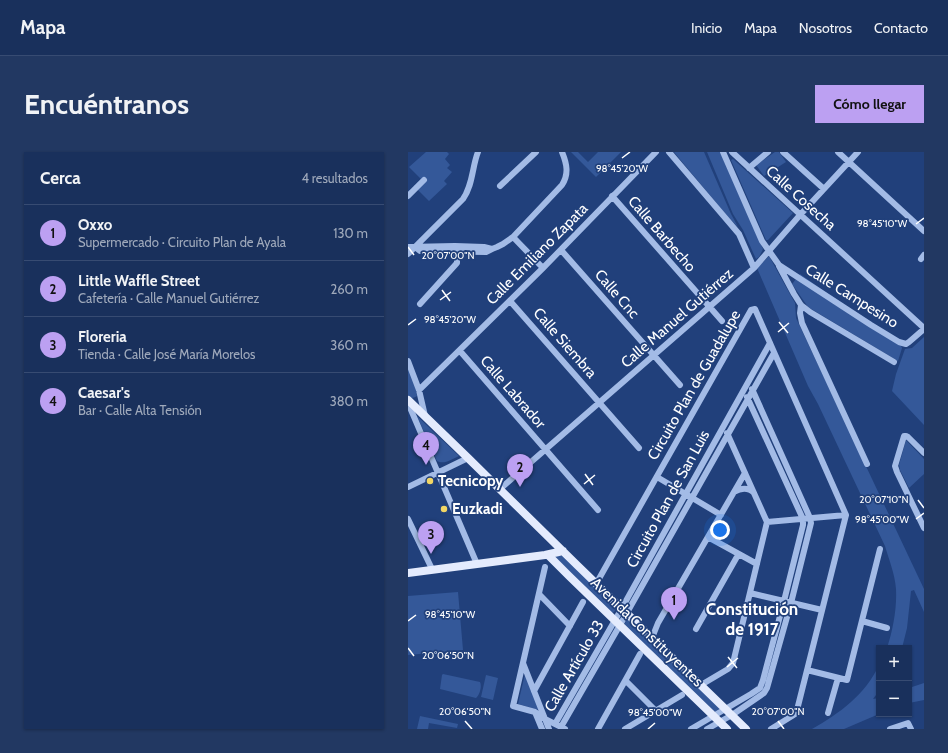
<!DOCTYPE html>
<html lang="es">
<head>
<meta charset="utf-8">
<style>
	:root { --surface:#19305c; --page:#223862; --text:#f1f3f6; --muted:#9fa9bb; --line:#374b72; --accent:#bca0f2 }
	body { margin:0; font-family:Cabin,sans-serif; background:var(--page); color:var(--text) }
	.controls { position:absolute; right:12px; bottom:12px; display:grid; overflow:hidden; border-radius:0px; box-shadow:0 1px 3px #0004 }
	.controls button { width:36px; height:36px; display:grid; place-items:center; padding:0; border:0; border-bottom:1px solid var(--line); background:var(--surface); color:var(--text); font:20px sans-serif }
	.you { position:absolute; left:312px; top:378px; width:14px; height:14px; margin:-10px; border:3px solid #fff; border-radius:50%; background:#1a73e8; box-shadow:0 0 0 6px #1a73e833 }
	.badge { display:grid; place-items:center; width:26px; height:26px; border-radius:50%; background:var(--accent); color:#111; font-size:13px; font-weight:700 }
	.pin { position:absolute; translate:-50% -33px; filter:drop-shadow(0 1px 2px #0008) }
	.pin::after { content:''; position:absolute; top:21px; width:14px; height:12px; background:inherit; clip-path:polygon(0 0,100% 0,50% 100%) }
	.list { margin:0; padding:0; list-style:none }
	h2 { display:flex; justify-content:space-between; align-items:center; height:52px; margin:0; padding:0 16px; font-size:17px }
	h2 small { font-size:13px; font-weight:400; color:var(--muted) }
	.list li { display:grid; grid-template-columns:26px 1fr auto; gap:12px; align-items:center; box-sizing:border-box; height:56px; padding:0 16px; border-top:1px solid var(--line) }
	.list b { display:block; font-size:15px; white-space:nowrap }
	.list p { margin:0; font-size:13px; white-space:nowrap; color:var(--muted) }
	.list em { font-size:13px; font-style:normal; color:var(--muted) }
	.map { position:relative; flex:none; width:516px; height:577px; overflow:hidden; border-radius:0px }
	header { display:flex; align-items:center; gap:24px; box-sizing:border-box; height:56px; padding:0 20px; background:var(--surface); border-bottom:1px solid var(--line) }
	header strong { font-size:19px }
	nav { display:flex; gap:22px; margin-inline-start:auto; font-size:14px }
	.intro { display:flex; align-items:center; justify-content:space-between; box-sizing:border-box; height:96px; padding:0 24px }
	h1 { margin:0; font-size:28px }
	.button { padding:10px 18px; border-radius:0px; background:var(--accent); color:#111; font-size:14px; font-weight:700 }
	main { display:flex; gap:24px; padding:0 24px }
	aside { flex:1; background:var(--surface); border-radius:0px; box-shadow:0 1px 3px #0004 }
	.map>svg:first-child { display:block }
	.green { fill:#345899 }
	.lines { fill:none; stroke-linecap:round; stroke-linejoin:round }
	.minor { stroke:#a3bbe6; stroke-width:6 }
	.major { stroke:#e4ebfd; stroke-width:8 }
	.ticks { fill:none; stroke:#fff; stroke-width:1.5 }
	.poi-dot { fill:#f2d664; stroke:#21407b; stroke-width:1.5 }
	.labels { text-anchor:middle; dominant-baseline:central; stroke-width:3.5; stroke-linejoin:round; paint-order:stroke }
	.street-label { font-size:15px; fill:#fff; stroke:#21407b }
	.poi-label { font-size:15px; font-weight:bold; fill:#fff; stroke:#21407b; text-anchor:start }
	.quarter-label { font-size:17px; font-weight:bold; fill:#fff; stroke:#21407b }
	.ticks-label { font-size:10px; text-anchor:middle; fill:#fff; stroke:#21407b; stroke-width:3.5; stroke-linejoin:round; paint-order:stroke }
</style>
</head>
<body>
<header>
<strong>Mapa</strong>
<nav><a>Inicio</a><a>Mapa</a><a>Nosotros</a><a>Contacto</a></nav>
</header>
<div class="intro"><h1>Encuéntranos</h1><a class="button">Cómo llegar</a></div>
<main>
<aside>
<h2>Cerca<small>4 resultados</small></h2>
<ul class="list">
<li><span class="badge">1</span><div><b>Oxxo</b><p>Supermercado · Circuito Plan de Ayala</p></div><em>130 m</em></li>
<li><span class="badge">2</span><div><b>Little Waffle Street</b><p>Cafetería · Calle Manuel Gutiérrez</p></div><em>260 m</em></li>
<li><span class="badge">3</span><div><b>Floreria</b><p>Tienda · Calle José María Morelos</p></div><em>360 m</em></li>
<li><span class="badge">4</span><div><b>Caesar's</b><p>Bar · Calle Alta Tensión</p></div><em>380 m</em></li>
</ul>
</aside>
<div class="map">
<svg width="516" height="577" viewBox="0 0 516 577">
	<rect width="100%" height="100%" fill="#21407b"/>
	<path class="green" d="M 18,0 L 39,0 L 41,2 L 37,7 L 42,13 L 39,16 L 44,20 L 36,29 L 39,32 L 21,49 L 6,34 L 13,27 L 1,15 Z
		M 163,0 L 170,0 L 180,10 L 190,0 L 213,0 L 188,25 Z
		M 266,0 L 296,0 L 323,62 L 330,75 L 321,66 L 270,5 Z
		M 299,0 L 312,0 L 355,97 L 351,105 L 348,107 L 335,78 L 325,62 Z
		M 367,0 L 371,0 L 378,10 L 356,24 L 348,13 Z
		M 325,7 L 385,61 L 360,88 L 358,88 L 323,8 Z
		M 361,104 L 383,144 L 387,151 L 388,166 L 516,437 L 516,460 L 506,438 L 503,439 L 499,476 L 494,496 L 479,496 C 485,478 489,456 488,437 C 487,422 481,408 477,394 L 410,252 L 400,234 L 349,116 Z
		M 392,122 L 429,148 L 491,188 L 494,196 L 490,209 L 400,155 L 384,132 Z
		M 516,185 L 516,273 L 484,239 L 488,222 L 497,197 L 504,196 Z
		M 0,214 L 7,231 L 9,244 C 6,246 3,247 0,244 Z
		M 9,264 L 51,304 C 44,307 36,313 29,309 Z
		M 498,288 L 516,307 L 516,322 L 501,336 L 492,318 L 491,313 Z
		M 148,404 L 156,404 L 207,455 L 208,457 L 206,460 L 204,461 L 148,406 Z
		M 50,440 L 55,498 L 0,503 L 0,444 Z
		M 219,468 L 222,469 L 311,555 L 311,557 L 308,559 L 305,559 L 217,474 L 217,471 Z
		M 471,513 L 471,539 L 465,547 L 471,546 L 471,562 L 436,577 L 404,577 C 432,561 457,543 471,513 Z
		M 35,522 L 72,530 C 74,534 72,543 68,546 L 32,537 L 34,523 Z
		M 117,522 L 131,558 L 110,552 Z
		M 78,523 L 90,526 L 85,548 L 73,545 Z
		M 516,531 L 516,548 L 501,551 L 501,536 Z
		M 12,564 L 50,572 L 49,576 L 21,571 L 20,577 L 9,577 Z"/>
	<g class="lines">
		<path class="minor" d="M 261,0 L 331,82 L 346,116
			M 315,0 L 354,89 L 371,113 L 463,173 L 491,190 L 498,192 L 501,190 L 516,177
			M 324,0 L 516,176
			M 375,0 L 416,37
			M 430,0 L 516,79
			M 341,16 L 360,0
			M 92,34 L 128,0
			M 0,44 L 16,28
			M 204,44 L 314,169
			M 105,85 L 135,116
			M 0,95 L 47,94 L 76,95 L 84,97
			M 7,95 L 12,99 L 78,100 L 84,97 L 89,95 L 95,92 L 105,85 L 154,33 C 161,22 159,12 154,0
			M 153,98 L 272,233
			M 0,102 L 55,47 C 65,33 64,15 70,0
			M 513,107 L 516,103
			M 371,114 L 386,142 L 393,153 L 402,160 L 486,210
			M 102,149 L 231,296
			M 12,152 L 49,111 L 49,108 L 47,96
			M 393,153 L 392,161 L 394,171 L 459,312
			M 52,199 L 190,358
			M 0,209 L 11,238 L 17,264
			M 11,238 L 135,116 L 248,0
			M 0,251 L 69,412
			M 516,301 L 500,285 L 498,284 L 496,284 L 487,314 L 489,320 L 516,376
			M 249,325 L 313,363
			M 0,335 L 60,306
			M 92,337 L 346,116 L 392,63 L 450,0
			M 326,340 C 333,336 340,335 346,341
			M 0,367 L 24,417
			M 359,370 L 438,363
			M 300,385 L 349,412
			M 137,415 L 105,554 L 127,560 L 137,567 L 157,577
			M 188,432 L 343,158 L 347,157 L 438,363 L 389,558 L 387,562 L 384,564 L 363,577
			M 342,441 L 414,458
			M 131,442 L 162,474
			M 454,469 L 479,476
			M 288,477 L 330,403
			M 244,486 L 250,471 L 337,321
			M 115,511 L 141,577
			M 399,518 L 439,528 L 472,397
			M 218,529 L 248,559
			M 293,533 L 320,517 L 325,511 L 359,370 L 319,281
			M 126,539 L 175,450
			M 127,560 L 134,577
			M 420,561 L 430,526
			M 147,572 L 214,456 L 362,191
			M 153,575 L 212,473 L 366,201
			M 190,577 L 232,502
			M 217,577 L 274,543
			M 283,577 L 343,542 L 352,536 L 355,528 L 376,449 L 395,373 L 395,367 L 339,245
			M 299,577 L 324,563 L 356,541 L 359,536 L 383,451 L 403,371 L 402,366 L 344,237
			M 482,577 L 500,571 L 503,577"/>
		<path class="major" d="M 0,248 L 60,306 L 170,414 L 338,577
			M 140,403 L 161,424 L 319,577
			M 0,421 L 137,403 L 155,399"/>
	</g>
	<path class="ticks" d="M 214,6 L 222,0M 508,72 L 516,66M 0,95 L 6,103M 34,138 L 42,149M 32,148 L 43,140M 371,170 L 380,181M 0,173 L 8,167M 370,180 L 381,171M 177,322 L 185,333M 176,332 L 187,323M 510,348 L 516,356M 508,367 L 516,361M 0,469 L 8,463M 0,496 L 6,504M 320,505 L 329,516M 319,515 L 330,506M 57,569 L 64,577M 370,569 L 376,577M 240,577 L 247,571"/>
	<g class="poi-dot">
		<circle cx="22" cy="329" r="4"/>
		<circle cx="36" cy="357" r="4"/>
	</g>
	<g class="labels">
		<g class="street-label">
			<text transform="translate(393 46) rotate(42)">Calle Cosecha</text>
			<text transform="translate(254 82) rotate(49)">Calle Barbecho</text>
			<text transform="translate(129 102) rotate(-45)">Calle Emiliano Zapata</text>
			<text transform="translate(209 142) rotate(49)">Calle Cnc</text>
			<text transform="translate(444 144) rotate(32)">Calle Campesino</text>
			<text transform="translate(269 166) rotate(-41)">Calle Manuel Gutiérrez</text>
			<text transform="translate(157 191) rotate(49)">Calle Siembra</text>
			<text transform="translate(286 233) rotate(-60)">Circuito Plan de Guadalupe</text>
			<text transform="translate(105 240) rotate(49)">Calle Labrador</text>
			<text transform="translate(260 347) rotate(-61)">Circuito Plan de San Luis</text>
			<text transform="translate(239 480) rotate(44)">Avenida Constituyentes</text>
			<text transform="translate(166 514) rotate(-60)">Calle Artículo 33</text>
		</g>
		<g class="poi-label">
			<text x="30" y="329">Tecnicopy</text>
			<text x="44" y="357">Euzkadi</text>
		</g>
		<g class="quarter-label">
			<text x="344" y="457">Constitución<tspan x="344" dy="20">de 1917</tspan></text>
		</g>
	</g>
	<g class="ticks-label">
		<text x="214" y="20">98°45'20"W</text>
		<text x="474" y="75">98°45'10"W</text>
		<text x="40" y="107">20°07'00"N</text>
		<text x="42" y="171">98°45'20"W</text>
		<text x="476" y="351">20°07'10"N</text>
		<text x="474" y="371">98°45'00"W</text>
		<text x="42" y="466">98°45'10"W</text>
		<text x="40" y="507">20°06'50"N</text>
		<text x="57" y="563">20°06'50"N</text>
		<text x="370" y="563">20°07'00"N</text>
		<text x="247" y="564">98°45'00"W</text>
	</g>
</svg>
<div class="controls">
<button>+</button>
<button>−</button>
</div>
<div class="you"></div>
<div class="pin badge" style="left:266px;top:468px">1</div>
<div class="pin badge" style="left:112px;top:335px">2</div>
<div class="pin badge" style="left:23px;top:402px">3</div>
<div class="pin badge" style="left:18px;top:313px">4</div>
</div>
</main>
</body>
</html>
